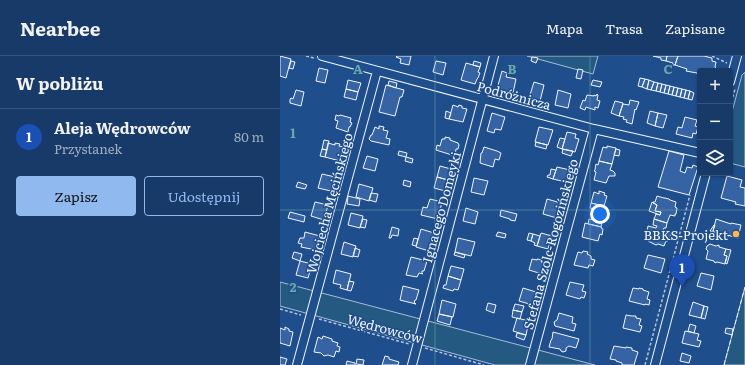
<!DOCTYPE html>
<html lang="pl">
<head>
<meta charset="utf-8">
<style>
	:root { --surface:#173a69; --page:#20416f; --text:#f1f3f6; --muted:#9eadc0; --line:#36547d; --accent:#90b9f0 }
	body { margin:0; font-family:Literata,serif; background:var(--page); color:var(--text) }
	.controls { position:absolute; right:12px; top:12px; display:grid; overflow:hidden; border-radius:4px; box-shadow:0 1px 3px #0004 }
	.controls button { width:36px; height:36px; display:grid; place-items:center; padding:0; border:0; border-bottom:1px solid var(--line); background:var(--surface); color:var(--text); font:20px sans-serif }
	.you { position:absolute; left:320px; top:158px; width:14px; height:14px; margin:-10px; border:3px solid #fff; border-radius:50%; background:#1a73e8; box-shadow:0 0 0 6px #1a73e833 }
	.badge { display:grid; place-items:center; width:26px; height:26px; border-radius:50%; background:var(--accent); color:#fff; font-size:13px; font-weight:700 }
	.pin { position:absolute; translate:-50% -33px; filter:drop-shadow(0 1px 2px #0008) }
	.pin::after { content:''; position:absolute; top:21px; width:14px; height:12px; background:inherit; clip-path:polygon(0 0,100% 0,50% 100%) }
	.list { margin:0; padding:0; list-style:none }
	h2 { display:flex; justify-content:space-between; align-items:center; height:52px; margin:0; padding:0 16px; font-size:17px }
	h2 small { font-size:13px; font-weight:400; color:var(--muted) }
	.list li { display:grid; grid-template-columns:26px 1fr auto; gap:12px; align-items:center; box-sizing:border-box; height:56px; padding:0 16px; border-top:1px solid var(--line) }
	.list b { display:block; font-size:15px; white-space:nowrap }
	.list p { margin:0; font-size:13px; white-space:nowrap; color:var(--muted) }
	.list em { font-size:13px; font-style:normal; color:var(--muted) }
	.actions { display:flex; gap:8px; padding:12px 16px }
	.actions a { flex:1; padding:9px 0; border:1px solid var(--accent); border-radius:4px; text-align:center; font-size:14px; color:var(--accent) }
	.actions .main { background:var(--accent); color:#111 }
	.icon { flex:none; width:22px; height:22px; fill:none; stroke:currentColor; stroke-width:2; stroke-linecap:round; stroke-linejoin:round }
	.map { position:relative; flex:none; width:465px; height:309px; overflow:hidden }
	header { display:flex; align-items:center; gap:24px; box-sizing:border-box; height:56px; padding:0 20px; background:var(--surface); border-bottom:1px solid var(--line) }
	header strong { font-size:19px }
	nav { display:flex; gap:22px; margin-inline-start:auto; font-size:14px }
	main { display:flex }
	aside { flex:1; background:var(--surface) }
	.map>svg:first-child { display:block }
	.green { fill:#245a82; stroke:#a8bbd7 }
	.building { fill:#3563a3; stroke:#f2f6ff }
	.lines { fill:none; stroke-linecap:round; stroke-linejoin:round }
	.minor-casing { stroke:#f2f6ff; stroke-width:10 }
	.path { stroke:#b3c4dc; stroke-width:1.5; stroke-dasharray:3 2; stroke-linecap:butt }
	.minor { stroke:#1f4e8c; stroke-width:8 }
	.fence { stroke:#f2f6ff; stroke-width:1; stroke-dasharray:5 2; stroke-linecap:butt }
	.grid { fill:none; stroke:#6aa9a8; stroke-width:1; stroke-opacity:0.55 }
	.poi-dot { fill:#ffb74d; stroke:#1f4e8c; stroke-width:1.5 }
	.labels { text-anchor:middle; dominant-baseline:central; stroke-width:3; stroke-linejoin:round; paint-order:stroke }
	.street-label { font-size:13px; fill:#f2f6ff; stroke:#1f4e8c }
	.poi-label { font-size:13px; fill:#f2f6ff; stroke:#1f4e8c; text-anchor:end }
	.grid-label { font-size:13px; text-anchor:middle; font-weight:bold; fill:#6aa9a8; stroke:#1f4e8c; stroke-width:3; stroke-linejoin:round; paint-order:stroke }
</style>
</head>
<body>
<header>
<strong>Nearbee</strong>
<nav><a>Mapa</a><a>Trasa</a><a>Zapisane</a></nav>
</header>
<main>
<aside>
<h2>W pobliżu<small></small></h2>
<ul class="list">
<li><span class="badge" style="background:#1a4fb4">1</span><div><b>Aleja Wędrowców</b><p>Przystanek</p></div><em>80 m</em></li>
</ul>
<div class="actions"><a class="main">Zapisz</a><a>Udostępnij</a></div>
</aside>
<div class="map">
<svg width="465" height="309" viewBox="0 0 465 309">
	<rect width="100%" height="100%" fill="#1f4e8c"/>
	<path class="green" d="M 247,0 L 318,0 L 313,18 Z
		M 465,16 L 465,111 L 450,107 L 450,63 L 462,19 Z
		M 0,226 L 315,309 L 215,309 L 0,250 Z
		M 465,231 L 465,309 L 444,309 Z"/>
	<path class="building" d="M 0,0 L 11,3 L 6,22 L 0,20 Z
		M 117,0 L 131,0 L 129,9 L 120,7 L 121,3 L 116,1 Z
		M 373,0 L 387,0 L 386,5 L 381,4 L 381,2 Z
		M 387,0 L 398,0 L 395,9 L 392,9 L 393,7 L 386,5 Z
		M 398,0 L 424,0 L 432,2 L 432,5 L 436,6 L 435,11 L 437,14 L 441,15 L 420,15 L 420,24 L 417,17 L 406,15 L 407,13 L 395,9 Z
		M 252,1 L 258,2 L 256,7 L 251,5 Z
		M 11,5 L 15,6 L 13,13 L 9,12 Z
		M 156,5 L 166,7 L 163,19 L 153,16 Z
		M 194,5 L 201,7 L 200,11 L 193,9 Z
		M 186,7 L 200,11 L 198,16 L 200,17 L 198,22 L 197,23 L 195,28 L 181,24 Z
		M 39,12 L 48,14 L 45,27 L 36,25 Z
		M 298,13 L 303,14 L 301,23 L 296,22 Z
		M 222,15 L 227,17 L 226,21 L 236,23 L 233,37 L 217,33 Z
		M 360,22 L 365,23 L 362,31 L 358,30 Z
		M 365,23 L 369,24 L 367,33 L 362,31 Z
		M 68,24 L 81,27 L 78,36 L 66,33 Z
		M 313,24 L 322,26 L 320,31 L 311,29 Z
		M 369,24 L 374,26 L 371,34 L 367,33 Z
		M 109,25 L 117,27 L 116,32 L 108,29 Z
		M 254,26 L 264,29 L 260,45 L 249,42 Z
		M 374,26 L 378,27 L 376,35 L 371,34 Z
		M 378,27 L 382,28 L 380,36 L 376,35 Z
		M 382,28 L 386,29 L 384,37 L 380,36 Z
		M 106,29 L 124,34 L 122,41 L 120,41 L 115,60 L 99,56 Z
		M 386,29 L 390,30 L 388,38 L 384,37 Z
		M 390,30 L 394,31 L 392,39 L 388,38 Z
		M 394,31 L 398,32 L 396,40 L 392,39 Z
		M 398,32 L 402,33 L 400,41 L 396,40 Z
		M 66,33 L 78,36 L 76,44 L 64,41 Z
		M 402,33 L 406,34 L 404,42 L 400,41 Z
		M 16,34 L 24,36 L 21,50 L 10,47 L 10,43 L 11,42 L 13,43 Z
		M 278,34 L 291,38 L 288,52 L 275,49 Z
		M 406,34 L 410,35 L 408,43 L 404,42 Z
		M 410,35 L 414,37 L 412,44 L 408,43 Z
		M 317,38 L 318,39 L 317,44 L 320,45 L 318,52 L 315,51 L 315,54 L 306,51 L 305,54 L 300,52 L 303,44 L 305,45 L 307,39 L 314,40 L 314,39 L 316,40 Z
		M 350,44 L 359,46 L 356,54 L 355,53 L 352,68 L 346,66 L 347,64 L 343,63 L 344,61 L 339,60 L 343,48 L 349,49 Z
		M 335,45 L 343,47 L 339,60 L 331,57 Z
		M 173,49 L 178,51 L 179,49 L 182,50 L 182,52 L 187,53 L 183,66 L 169,63 Z
		M 166,55 L 171,57 L 169,63 L 165,62 Z
		M 370,55 L 378,57 L 375,70 L 367,67 Z
		M 212,57 L 225,61 L 221,74 L 215,73 L 214,77 L 207,75 Z
		M 378,57 L 387,59 L 383,72 L 375,70 Z
		M 56,59 L 59,60 L 60,59 L 71,62 L 70,66 L 72,67 L 70,71 L 69,71 L 68,76 L 56,72 L 58,65 L 55,64 Z
		M 405,61 L 417,64 L 415,70 L 418,71 L 416,78 L 413,77 L 412,82 L 396,78 L 398,71 L 402,72 Z
		M 99,70 L 104,71 L 103,74 L 108,75 L 106,82 L 110,83 L 109,89 L 91,85 L 89,83 L 91,79 L 92,79 L 95,71 L 99,73 Z
		M 259,71 L 273,74 L 268,89 L 255,86 Z
		M 287,76 L 296,78 L 295,82 L 299,83 L 295,96 L 282,93 Z
		M 165,81 L 170,82 L 170,84 L 178,87 L 179,89 L 178,93 L 176,93 L 175,100 L 156,94 L 157,89 L 160,90 L 162,83 L 165,83 Z
		M 280,82 L 285,83 L 282,93 L 277,91 Z
		M 44,84 L 49,85 L 47,94 L 42,93 Z
		M 256,86 L 267,89 L 266,93 L 255,90 Z
		M 48,87 L 55,89 L 55,87 L 60,88 L 59,90 L 63,91 L 60,105 L 45,101 Z
		M 327,90 L 336,92 L 332,108 L 319,105 L 323,91 L 327,92 Z
		M 204,91 L 217,95 L 221,97 L 219,104 L 215,103 L 213,111 L 200,107 L 201,97 L 202,97 Z
		M 42,93 L 47,94 L 45,101 L 40,100 Z
		M 283,93 L 293,95 L 291,100 L 282,97 Z
		M 336,93 L 340,94 L 339,100 L 334,99 Z
		M 119,95 L 127,97 L 126,101 L 133,103 L 132,107 L 125,105 L 126,101 L 118,99 Z
		M 389,95 L 404,99 L 400,115 L 405,117 L 407,111 L 412,112 L 413,109 L 418,111 L 409,139 L 378,131 Z
		M 87,100 L 98,103 L 95,115 L 83,112 Z
		M 319,105 L 332,108 L 330,114 L 333,115 L 335,117 L 335,120 L 329,120 L 326,127 L 314,124 L 316,116 L 314,115 L 315,114 L 316,108 L 318,109 Z
		M 160,110 L 171,113 L 168,124 L 157,121 Z
		M 277,111 L 290,114 L 286,126 L 273,123 Z
		M 271,113 L 276,114 L 273,123 L 267,121 L 268,119 L 270,119 Z
		M 42,118 L 55,121 L 53,128 L 54,130 L 51,135 L 38,132 Z
		M 447,120 L 462,124 L 460,131 L 465,132 L 465,150 L 455,148 L 456,146 L 441,142 Z
		M 157,121 L 168,124 L 165,135 L 154,132 Z
		M 194,122 L 208,125 L 204,139 L 191,136 Z
		M 124,124 L 131,126 L 130,131 L 123,129 Z
		M 18,126 L 27,129 L 25,133 L 16,131 Z
		M 79,128 L 93,132 L 89,145 L 76,141 Z
		M 319,135 L 325,137 L 324,139 L 327,140 L 324,150 L 311,147 L 314,136 L 319,138 Z
		M 91,137 L 98,138 L 96,146 L 89,144 Z
		M 68,140 L 80,143 L 79,150 L 67,148 Z
		M 377,140 L 384,142 L 385,142 L 389,143 L 390,144 L 396,146 L 395,151 L 397,152 L 396,158 L 395,158 L 395,160 L 390,159 L 387,167 L 374,163 L 376,158 L 380,159 L 381,156 L 375,155 L 377,149 L 373,147 L 373,146 L 375,146 Z
		M 150,143 L 162,146 L 158,163 L 141,159 L 143,151 L 147,152 Z
		M 267,143 L 281,147 L 277,162 L 263,158 Z
		M 35,146 L 48,149 L 44,164 L 31,160 Z
		M 372,146 L 377,149 L 375,155 L 381,156 L 380,159 L 369,155 Z
		M 311,147 L 324,150 L 323,155 L 310,152 Z
		M 186,152 L 198,156 L 195,168 L 183,165 Z
		M 221,154 L 237,158 L 235,165 L 230,164 L 230,163 L 220,160 Z
		M 10,156 L 25,160 L 24,166 L 8,162 Z
		M 71,157 L 83,160 L 80,172 L 68,169 Z
		M 83,163 L 87,164 L 85,172 L 80,171 Z
		M 309,163 L 322,166 L 321,171 L 308,168 Z
		M 374,163 L 387,167 L 386,172 L 384,172 L 383,174 L 390,176 L 391,179 L 390,183 L 388,183 L 388,185 L 386,185 L 384,190 L 378,188 L 376,189 L 368,185 L 369,180 L 366,179 L 368,170 L 376,172 L 377,170 L 373,169 Z
		M 436,163 L 451,168 L 451,167 L 461,169 L 458,182 L 433,175 Z
		M 305,167 L 322,171 L 321,172 L 323,173 L 322,179 L 320,178 L 318,185 L 302,181 Z
		M 434,169 L 435,169 L 433,175 L 449,179 L 449,180 L 430,175 Z
		M 112,171 L 119,173 L 118,180 L 112,179 L 111,182 L 109,182 Z
		M 141,173 L 154,177 L 149,195 L 136,191 Z
		M 25,176 L 40,180 L 38,185 L 40,186 L 39,190 L 37,189 L 36,194 L 21,191 L 22,188 L 18,187 L 20,182 L 24,182 Z
		M 218,176 L 226,178 L 225,182 L 216,180 Z
		M 249,177 L 253,178 L 251,185 L 247,184 Z
		M 261,177 L 272,180 L 268,193 L 257,190 Z
		M 253,178 L 260,180 L 257,190 L 254,189 L 255,187 L 251,185 Z
		M 134,182 L 138,183 L 136,190 L 132,189 Z
		M 178,182 L 195,186 L 191,200 L 175,196 Z
		M 64,186 L 76,190 L 73,201 L 61,198 Z
		M 430,188 L 436,190 L 439,189 L 439,191 L 446,193 L 444,199 L 447,200 L 445,208 L 437,206 L 435,207 L 434,205 L 426,203 L 428,195 L 426,193 L 427,190 Z
		M 75,192 L 80,194 L 78,201 L 73,200 Z
		M 446,193 L 451,194 L 447,208 L 445,207 L 447,200 L 444,199 Z
		M 303,195 L 308,196 L 307,198 L 311,200 L 311,203 L 315,204 L 313,210 L 309,209 L 308,212 L 294,209 L 298,196 L 302,197 Z
		M 14,196 L 22,198 L 20,205 L 12,202 Z
		M 175,196 L 185,199 L 184,202 L 174,199 Z
		M 368,199 L 385,203 L 381,217 L 364,212 Z
		M 131,201 L 147,205 L 144,215 L 142,215 L 142,217 L 143,218 L 139,217 L 137,221 L 126,219 Z
		M 252,203 L 257,204 L 257,203 L 262,204 L 261,206 L 265,206 L 262,218 L 249,214 Z
		M 20,205 L 32,208 L 28,222 L 16,219 Z
		M 171,210 L 184,213 L 181,224 L 168,220 Z
		M 56,214 L 71,218 L 67,234 L 60,232 L 61,229 L 53,227 Z
		M 421,217 L 434,220 L 431,234 L 417,230 Z
		M 168,220 L 181,224 L 178,234 L 174,233 L 173,235 L 163,232 L 164,229 L 166,229 Z
		M 69,225 L 74,226 L 71,235 L 67,234 Z
		M 290,226 L 304,229 L 302,235 L 306,236 L 304,242 L 301,241 L 300,243 L 286,239 Z
		M 123,230 L 139,234 L 136,244 L 135,244 L 134,247 L 136,248 L 120,244 Z
		M 243,232 L 256,236 L 255,240 L 256,240 L 255,244 L 254,245 L 253,249 L 239,245 Z
		M 353,232 L 359,233 L 359,232 L 363,233 L 363,234 L 369,236 L 367,243 L 370,244 L 369,249 L 365,248 L 365,249 L 349,245 Z
		M 162,244 L 176,248 L 173,261 L 159,258 Z
		M 413,246 L 424,250 L 421,262 L 409,259 Z
		M 208,247 L 216,249 L 214,257 L 206,254 Z
		M 235,248 L 244,250 L 242,256 L 233,254 Z
		M 424,250 L 428,251 L 425,263 L 421,262 Z
		M 233,254 L 242,256 L 240,263 L 232,261 Z
		M 279,257 L 293,261 L 292,267 L 296,268 L 294,275 L 275,270 L 274,266 L 277,264 Z
		M 159,258 L 172,261 L 170,269 L 157,265 Z
		M 346,259 L 352,260 L 356,260 L 356,262 L 361,263 L 359,269 L 362,270 L 360,276 L 343,272 Z
		M 237,262 L 249,265 L 246,279 L 233,275 Z
		M 410,268 L 416,270 L 414,277 L 408,275 Z
		M 5,271 L 9,273 L 9,275 L 13,276 L 10,290 L 0,287 L 0,272 L 5,274 Z
		M 446,272 L 453,273 L 452,279 L 445,277 Z
		M 405,275 L 419,278 L 417,284 L 421,285 L 419,291 L 402,287 Z
		M 273,276 L 299,283 L 296,292 L 289,290 L 286,292 L 286,295 L 283,296 L 281,295 L 280,293 L 269,291 L 271,284 L 272,283 Z
		M 237,277 L 246,279 L 244,284 L 236,281 Z
		M 43,280 L 52,283 L 52,285 L 58,287 L 57,290 L 60,291 L 59,296 L 56,295 L 54,301 L 48,299 L 44,300 L 41,297 L 34,296 L 38,281 L 42,283 Z
		M 334,290 L 346,292 L 346,291 L 352,292 L 352,294 L 358,296 L 354,309 L 342,309 L 342,307 L 336,305 L 336,304 L 330,303 Z
		M 402,297 L 411,300 L 409,307 L 400,305 Z
		M 105,300 L 109,301 L 109,303 L 119,306 L 118,309 L 102,309 Z
		M 0,301 L 7,303 L 5,309 L 0,309 Z
		M 77,303 L 84,304 L 83,309 L 76,308 Z
		M 67,305 L 75,307 L 75,309 L 66,309 Z"/>
	<g class="lines">
		<defs>
			<path id="minor" d="M 42,0 L 314,73 L 420,97
				M 450,26 L 457,0
				M 17,309 L 97,15
				M 132,309 L 214,0
				M 250,309 L 314,73
				M 375,309 L 426,117"/>
		</defs>
		<use href="#minor" class="minor-casing"/>
		<path class="path" d="M 26,0 L 34,2
			M 432,0 L 447,7
			M 450,51 L 455,33
			M 0,253 L 21,259
			M 39,263 L 129,288
			M 145,292 L 204,309
			M 365,309 L 410,139"/>
		<use href="#minor" class="minor"/>
		<path class="fence" d="M 444,309 L 465,231"/>
	</g>
	<path class="grid" d="M 155,0 L 155,309M 310,0 L 310,309M 0,154 L 465,154"/>
	<circle class="poi-dot" cx="456" cy="178" r="4"/>
	<g class="labels">
		<g class="street-label">
			<text transform="translate(234 39) rotate(15)">Podróżnicza</text>
			<text transform="translate(49 147) rotate(-75)">Wojciecha Męcińskiego</text>
			<text transform="translate(161 151) rotate(-75)">Ignacego Domeyki</text>
			<text transform="translate(270 188) rotate(-75)">Stefana Szolc-Rogozińskiego</text>
			<text transform="translate(105 272) rotate(15)">Wędrowców</text>
		</g>
		<g class="poi-label">
			<text x="448" y="178">BBKS-Projekt</text>
		</g>
	</g>
	<g class="grid-label">
		<text x="78" y="18">A</text>
		<text x="232" y="18">B</text>
		<text x="388" y="18">C</text>
		<text x="13" y="82">1</text>
		<text x="13" y="236">2</text>
	</g>
</svg>
<div class="controls">
<button>+</button>
<button>−</button>
<button><svg class="icon" aria-label="layers" viewBox="0 0 24 24"><path d="M12 4l9 5-9 5-9-5zM3 14l9 5 9-5"/></svg></button>
</div>
<div class="you"></div>
<div class="pin badge" style="left:402px;top:231px;background:#1a4fb4">1</div>
</div>
</main>
</body>
</html>
